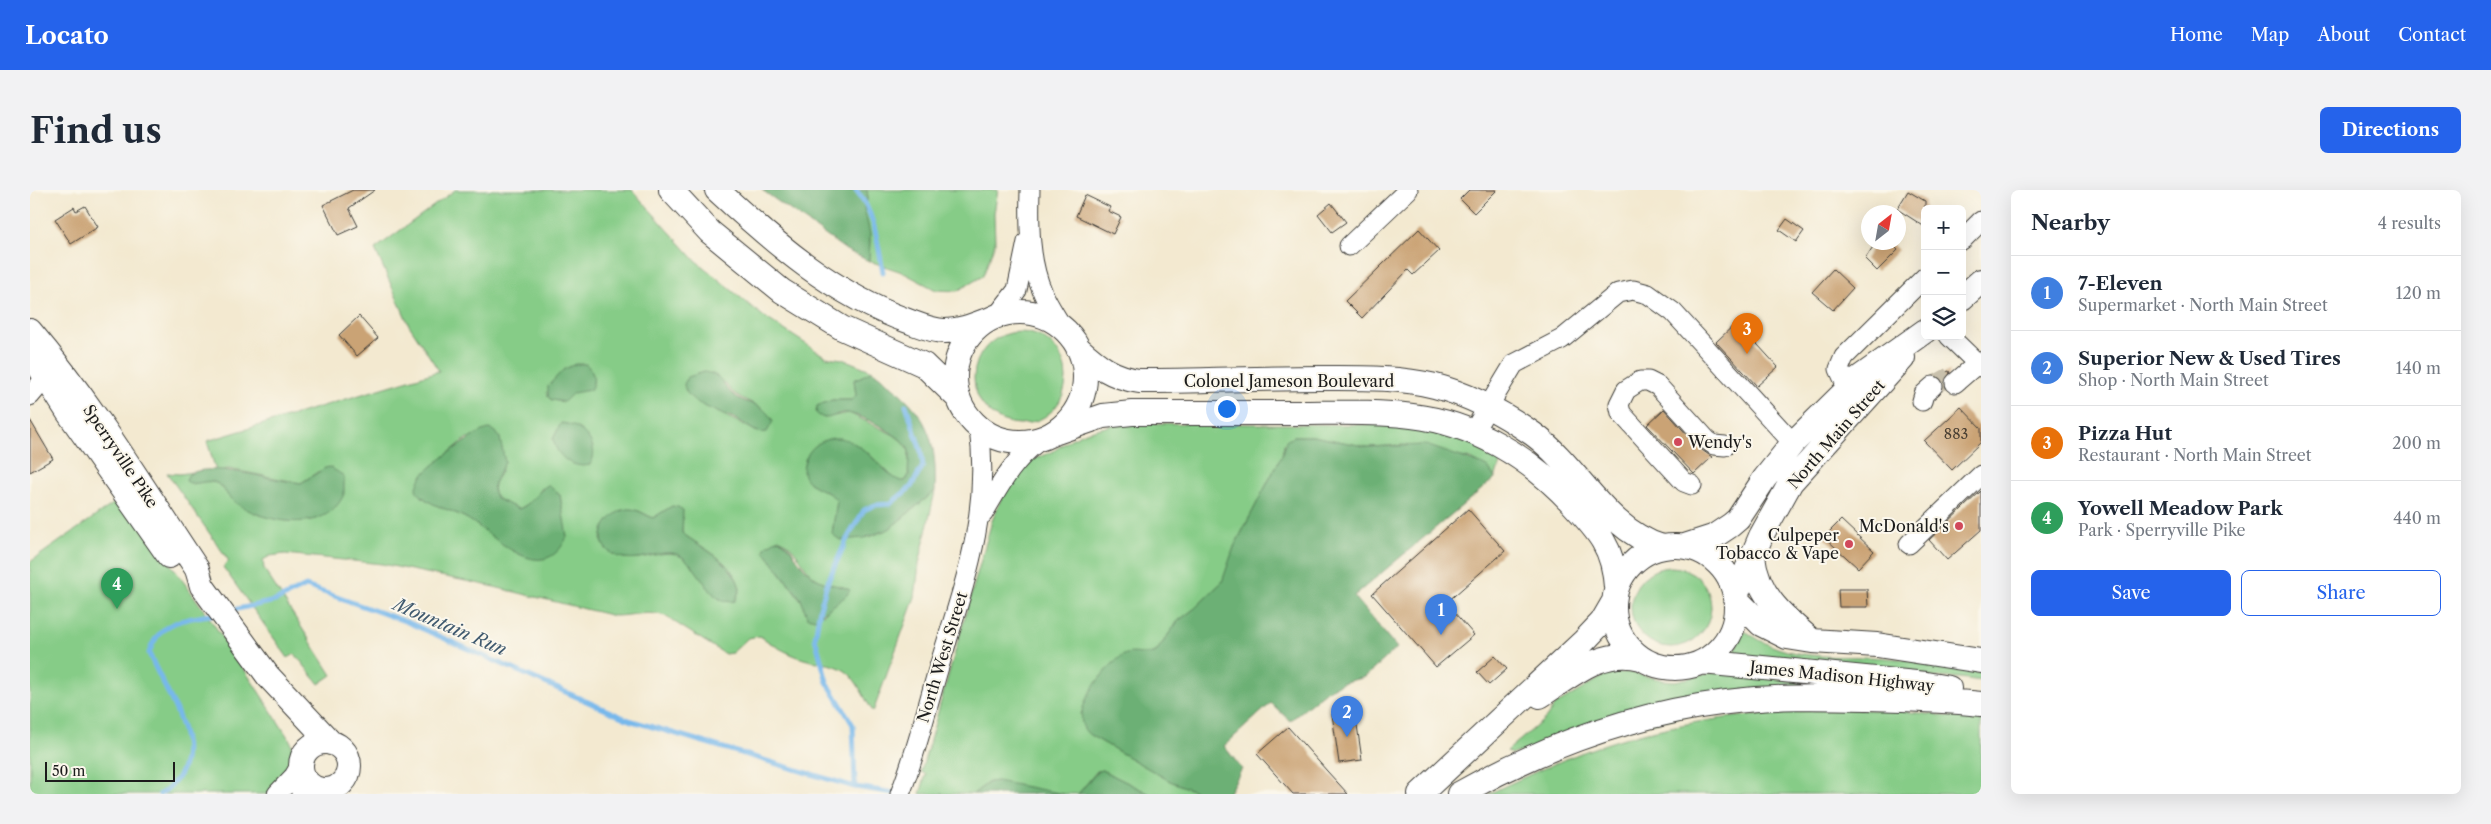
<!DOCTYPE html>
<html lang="en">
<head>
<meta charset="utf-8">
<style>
	:root { --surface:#fff; --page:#f2f2f3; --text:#1f2937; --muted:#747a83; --line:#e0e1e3; --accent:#2563eb }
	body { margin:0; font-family:"Libre Caslon Text",serif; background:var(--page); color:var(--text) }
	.controls { position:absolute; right:15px; top:15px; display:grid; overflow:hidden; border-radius:8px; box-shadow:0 5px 20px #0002 }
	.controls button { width:45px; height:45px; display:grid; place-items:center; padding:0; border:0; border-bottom:1px solid var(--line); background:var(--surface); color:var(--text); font:25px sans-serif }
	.compass { position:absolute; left:1831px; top:15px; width:45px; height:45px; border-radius:50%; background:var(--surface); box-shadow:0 5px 20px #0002; rotate:31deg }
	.scale { position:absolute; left:15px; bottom:12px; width:130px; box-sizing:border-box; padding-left:5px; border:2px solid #1c1c1c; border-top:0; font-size:14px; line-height:18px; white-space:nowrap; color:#1c1c1c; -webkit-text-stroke:4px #fbf7ec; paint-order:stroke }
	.you { position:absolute; left:1196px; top:218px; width:18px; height:18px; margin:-12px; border:4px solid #fff; border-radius:50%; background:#1a73e8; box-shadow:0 0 0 8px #1a73e833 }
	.badge { display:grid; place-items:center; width:32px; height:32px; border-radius:50%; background:var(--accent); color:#fff; font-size:16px; font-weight:700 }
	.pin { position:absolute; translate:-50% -41px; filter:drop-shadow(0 1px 2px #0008) }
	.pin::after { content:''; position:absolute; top:26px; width:18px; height:15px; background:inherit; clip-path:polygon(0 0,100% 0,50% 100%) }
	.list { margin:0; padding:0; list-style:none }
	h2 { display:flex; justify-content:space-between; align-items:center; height:65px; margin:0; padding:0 20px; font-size:21px }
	h2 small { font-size:16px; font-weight:400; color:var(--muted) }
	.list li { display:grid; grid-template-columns:32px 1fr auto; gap:15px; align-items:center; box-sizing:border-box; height:75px; padding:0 20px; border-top:1px solid var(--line) }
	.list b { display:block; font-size:19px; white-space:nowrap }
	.list p { margin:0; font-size:16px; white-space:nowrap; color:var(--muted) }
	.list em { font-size:16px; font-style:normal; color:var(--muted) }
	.actions { display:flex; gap:10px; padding:15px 20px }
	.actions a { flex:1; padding:11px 0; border:1px solid var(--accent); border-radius:8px; text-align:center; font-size:18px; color:var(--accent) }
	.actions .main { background:var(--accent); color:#fff }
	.icon { flex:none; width:28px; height:28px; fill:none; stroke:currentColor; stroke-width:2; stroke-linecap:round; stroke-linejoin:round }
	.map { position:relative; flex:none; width:1951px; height:604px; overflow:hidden; border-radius:8px }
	header { display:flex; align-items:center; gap:30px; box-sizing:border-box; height:70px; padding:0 25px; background:var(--accent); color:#fff }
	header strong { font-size:24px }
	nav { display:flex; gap:28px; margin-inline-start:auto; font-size:18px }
	.intro { display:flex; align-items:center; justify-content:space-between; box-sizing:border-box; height:120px; padding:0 30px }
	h1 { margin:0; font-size:35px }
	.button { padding:12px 22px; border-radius:8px; background:var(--accent); color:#fff; font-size:18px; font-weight:700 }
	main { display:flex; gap:30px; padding:0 30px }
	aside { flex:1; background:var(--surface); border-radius:8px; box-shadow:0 5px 20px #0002 }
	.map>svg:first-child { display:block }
	.green { fill:#86cc87; stroke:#517452; fill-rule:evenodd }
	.forest { fill:#6cb074; stroke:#446648 }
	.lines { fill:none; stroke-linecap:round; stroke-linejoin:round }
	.stream { stroke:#77b8eb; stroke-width:5 }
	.building { fill:#caa375 }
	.minor-tunnel { stroke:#c8c0ac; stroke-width:19; stroke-dasharray:19 9; stroke-linecap:butt }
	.minor-casing { stroke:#3c3b37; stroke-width:21 }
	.major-casing { stroke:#3c3b37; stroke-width:26 }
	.minor { stroke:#fff; stroke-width:19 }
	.major { stroke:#fff; stroke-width:24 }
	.poi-dot { fill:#d1495b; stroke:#fbf7ec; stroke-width:2 }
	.labels { text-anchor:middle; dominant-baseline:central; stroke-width:4; stroke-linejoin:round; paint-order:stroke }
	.number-label { font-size:14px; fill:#483e32 }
	.street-label { font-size:16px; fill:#1c1c1c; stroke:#fbf7ec }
	.poi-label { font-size:16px; fill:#1c1c1c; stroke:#fbf7ec; text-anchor:end }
	.water-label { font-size:18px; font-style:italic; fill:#405a6f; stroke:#fbf7ec }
</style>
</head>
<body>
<header>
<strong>Locato</strong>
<nav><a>Home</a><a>Map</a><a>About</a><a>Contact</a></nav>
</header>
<div class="intro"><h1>Find us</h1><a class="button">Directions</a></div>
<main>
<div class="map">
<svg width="1951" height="604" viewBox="0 0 1951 604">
	<rect width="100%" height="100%" fill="#fbf7ec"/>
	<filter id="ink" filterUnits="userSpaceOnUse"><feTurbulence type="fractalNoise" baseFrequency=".02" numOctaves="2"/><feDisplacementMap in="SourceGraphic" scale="10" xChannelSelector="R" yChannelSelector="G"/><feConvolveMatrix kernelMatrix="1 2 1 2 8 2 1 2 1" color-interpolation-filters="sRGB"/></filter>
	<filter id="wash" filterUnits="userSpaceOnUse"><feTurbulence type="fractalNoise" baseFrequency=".0096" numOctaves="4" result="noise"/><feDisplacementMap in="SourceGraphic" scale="20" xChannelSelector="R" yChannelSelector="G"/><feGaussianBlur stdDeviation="1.12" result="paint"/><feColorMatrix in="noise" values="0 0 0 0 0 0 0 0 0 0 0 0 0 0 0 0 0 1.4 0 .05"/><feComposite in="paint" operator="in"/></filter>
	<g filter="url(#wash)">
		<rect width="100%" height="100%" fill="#f3e9d0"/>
		<path class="green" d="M 425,0 L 602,0 L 665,70 L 733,126 L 796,167 L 813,169 L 843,181 L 824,190 L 826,205 L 822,210 L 802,210 L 787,216 L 786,223 L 794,228 L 819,223 L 864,245 L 873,252 L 879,261 L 878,288 L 871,292 L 866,290 L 837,262 L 811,248 L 785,256 L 775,269 L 779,293 L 804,306 L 807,311 L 802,344 L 839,347 L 859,339 L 905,301 L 889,374 L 885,407 L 843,522 C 836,511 830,496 821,486 C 809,472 787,474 771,468 C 756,463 743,455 730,446 L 718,448 L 702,463 L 695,464 L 635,426 C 619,420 601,426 584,426 L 460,396 L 352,374 L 255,364 L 240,366 L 233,370 L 234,379 L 302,485 L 289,494 L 265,464 L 258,468 L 193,377 L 199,371 L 137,283 L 150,284 L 162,282 L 158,285 L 163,294 C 170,292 178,290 186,293 C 194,296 197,307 205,312 C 230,329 273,340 300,322 L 289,281 L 271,293 L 198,279 L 186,281 L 177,251 L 409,181 L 379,135 L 345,59 ZM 563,184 L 563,195 L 543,203 L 534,212 L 522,210 L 518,207 L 517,202 ZM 695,193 C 707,213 731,210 743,231 L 727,242 C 704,228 678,221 657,203 ZM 437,248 L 470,248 C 470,258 473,266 472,276 C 472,283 466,288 464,294 C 460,309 478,316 489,319 L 503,311 L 512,298 L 530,305 L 535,338 L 512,368 C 478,368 462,341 434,327 C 420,320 405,316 392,307 L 399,279 ZM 642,316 L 653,326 L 652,343 C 673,359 704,371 710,399 L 705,411 C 679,418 672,375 648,365 C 628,356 588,387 571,349 L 574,337 L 591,320 L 609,321 L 623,328 ZM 749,349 C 777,362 768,393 814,397 L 803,415 L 793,425 L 774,414 L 734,361 L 736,356 Z
			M 837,0 L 968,0 L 964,23 L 965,53 L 953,86 L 927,101 L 906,100 L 872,82 L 839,71 L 840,50 L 833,20 L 838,8 Z
			M944 188a46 46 0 1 1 92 0a46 46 0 1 1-92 0Z
			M 1091,233 L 1364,235 L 1389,237 L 1427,246 L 1472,268 L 1465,288 L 1458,278 L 1441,269 L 1375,255 L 1338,257 L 1283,246 L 1264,246 L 1254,254 L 1252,265 L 1204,357 L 1196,385 L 1192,392 L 1164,419 L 1148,431 L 1126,462 L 1085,472 L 1077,481 L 1057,508 L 1051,524 L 1056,541 L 1060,545 L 1140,591 L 1172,604 L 1120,604 L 1072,580 L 1067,581 L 1048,604 L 1034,604 L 959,592 L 943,604 L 890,604 L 896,584 L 891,582 L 962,331 L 977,294 L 1001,270 L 1022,262 L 1041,249 L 1056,242 Z
			M 90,309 C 153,386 208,468 261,552 C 268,581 259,585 240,604 L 0,604 L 0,372 Z
			M1601 417a40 40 0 1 1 80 0a40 40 0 1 1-80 0Z
			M 1714,440 C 1759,474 1804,464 1857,468 C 1888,470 1920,477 1951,482 L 1951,491 L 1930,488 L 1849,486 L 1703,465 Z
			M 1690,481 L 1796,495 L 1482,564 L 1477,561 L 1516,528 L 1524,516 L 1577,484 L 1599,482 L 1633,490 L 1645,491 Z
			M 1813,519 L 1871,521 L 1951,530 L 1951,604 L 1458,604 C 1509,580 1562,555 1617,542 C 1682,527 1747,521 1813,519 Z"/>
		<path class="forest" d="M 732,0 L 837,0 L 838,8 L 834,17 L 840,44 L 839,71 L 816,60 Z
			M 545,174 L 556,174 C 564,182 566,190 560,200 L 543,203 L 534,212 L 522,210 L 518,207 L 518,196 L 533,180 Z
			M 843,181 C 891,218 908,238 905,301 L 859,339 L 834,348 L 810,350 L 802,344 L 807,311 C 797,295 763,299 776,268 C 780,258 789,252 798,249 C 831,239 858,295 875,291 L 879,285 C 877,277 881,264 878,258 C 870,244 833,226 818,223 C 805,221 798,235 786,223 L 787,216 L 802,210 L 822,210 L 826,205 L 824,190 Z
			M 674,182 C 695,185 690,195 704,205 C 721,218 729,209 743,231 L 737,242 C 725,245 717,234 706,229 C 691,222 655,214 654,194 L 658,187 Z
			M 531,233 C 552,234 572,256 560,275 C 542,279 527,267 523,249 Z
			M 459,239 L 466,242 L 470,248 L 475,272 L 464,293 L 463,301 L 467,309 L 489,319 C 502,314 507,301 518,295 L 530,305 L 537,347 C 512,400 464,344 436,328 C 418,318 399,317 386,300 C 388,295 389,290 392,286 C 401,275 446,241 459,239 Z
			M 1264,246 L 1283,246 L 1338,257 L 1396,255 L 1451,274 L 1458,278 L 1465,288 L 1324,406 L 1367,458 L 1335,487 L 1312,493 L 1296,501 L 1260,531 L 1241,513 L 1194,556 L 1212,579 L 1198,604 L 1172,604 L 1140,591 L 1060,545 C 1034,527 1074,478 1092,466 C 1103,459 1116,468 1126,462 L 1148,431 L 1164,419 L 1192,392 L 1204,357 L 1252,265 L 1256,251 Z
			M 300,277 L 314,286 L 314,304 C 296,346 233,333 203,311 C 197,307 195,298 188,294 C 178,287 165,298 156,291 L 158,285 C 178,270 244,291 271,293 L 295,278 Z
			M 642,316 L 648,317 L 653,320 L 652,343 C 673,359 704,372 710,399 L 705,411 C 679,417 672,377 649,365 C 630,356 603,380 578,361 C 562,347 581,320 598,319 C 606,318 615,325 623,328 Z
			M 748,349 C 763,356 766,371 777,381 C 793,397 803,392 820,400 L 816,406 L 785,429 L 777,427 L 771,409 L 734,361 L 736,356 Z
			M 1072,580 L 1120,604 L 1048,604 L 1068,581 Z
			M 967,591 L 1034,604 L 943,604 L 959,592 Z"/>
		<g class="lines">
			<path class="stream" d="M 826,0 C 845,22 848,55 853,82
				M 198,421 L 245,411 L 276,396 L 377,432 L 599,530 L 825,597 L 866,603
				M 825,597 L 823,535 L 797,492 L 785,448 L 790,418 L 798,391 L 817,349 L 834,320 L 845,315 L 860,314 L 881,297 L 893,276 L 891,261 L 876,215
				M 130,604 C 186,569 136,506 119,463 C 130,429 154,430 185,424"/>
		</g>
		<g id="blocks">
			<path class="building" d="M 323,0 L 345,0 L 319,18 L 328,36 L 308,45 L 293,15 Z
				M 1439,0 L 1467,0 L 1444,23 L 1430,9 Z
				M 1878,1 L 1895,11 L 1895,37 L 1867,19 Z
				M 1055,5 L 1080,17 L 1078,21 L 1091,27 L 1083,44 L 1046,26 Z
				M 1301,13 L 1316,32 L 1302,42 L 1288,24 Z
				M 55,16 L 68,37 L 41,54 L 25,29 L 44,17 L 46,21 Z
				M 1757,29 L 1774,41 L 1766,52 L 1749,40 Z
				M 1389,39 L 1409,61 L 1383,85 L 1378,80 L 1332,128 L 1315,111 Z
				M 1846,52 L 1860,52 L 1868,60 L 1847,81 L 1835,69 Z
				M 1803,79 L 1823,98 L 1803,120 L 1782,102 Z
				M 329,126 L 348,148 L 327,166 L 309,145 Z
				M 1707,132 L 1748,177 L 1727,196 L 1686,152 Z
				M 1919,181 L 1920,183 L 1914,194 L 1908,186 Z
				M 1931,217 L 1951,238 L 1951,252 L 1922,280 L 1894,251 Z
				M 1634,219 L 1669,258 L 1682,267 L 1664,284 L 1617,235 Z
				M 0,230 L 23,269 L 0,282 Z
				M 1951,301 L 1951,340 L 1917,370 L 1899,350 Z
				M 1438,319 L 1475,361 L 1416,413 L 1444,445 L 1406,477 L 1342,404 Z
				M 1811,330 L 1844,361 L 1828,378 L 1794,347 Z
				M 1808,399 L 1837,399 L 1838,417 L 1809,417 Z
				M 1465,466 L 1477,479 L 1459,495 L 1447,482 Z
				M 1325,521 L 1332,570 L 1309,573 L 1302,524 Z
				M 1258,537 L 1297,581 L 1318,604 L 1263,604 L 1227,564 Z"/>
		</g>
	</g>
	<g filter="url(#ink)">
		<use href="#blocks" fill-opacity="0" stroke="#3c3b37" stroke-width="1"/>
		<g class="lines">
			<path class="minor-tunnel" d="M 1903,196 L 1921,186"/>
			<defs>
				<path id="minor" d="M 1000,0 C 999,33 999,72 1013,103 C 1018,115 1026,126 1032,137
					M 1932,50 L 1951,31
					M 1319,56 L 1378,0
					M 966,127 L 987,100 L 997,52
					M 1919,146 L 1951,177
					M 1925,193 L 1947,174
					M 1818,199 L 1809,179 L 1814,167 L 1895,87
					M 0,206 L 16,187
					M 1892,211 L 1894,204 L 1903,196
					M 1443,242 L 1484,174 L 1532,149 L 1588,103 L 1603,100 L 1618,104 L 1643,122 L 1763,253
					M 1662,295 L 1654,292 L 1591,223 L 1589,214 L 1596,200 L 1610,191 L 1618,191 L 1628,196 L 1677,250 L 1684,255 L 1695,256
					M 953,324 C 970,295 983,270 1010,250
					M 1879,354 L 1951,285
					M 247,604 L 264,586 L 271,574
					M 271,604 L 283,597
					M 870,604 C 886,564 896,521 908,480 C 933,397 961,326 949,238"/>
				<path id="major" d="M 641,0 L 680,42 L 752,101 L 812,138 L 894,175 L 928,208
					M 687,0 C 743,52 804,105 878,131 C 889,135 902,141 915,141 C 929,141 942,136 955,131
					M 1932,108 L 1951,91
					M925 187a65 65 0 1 1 130 0a65 65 0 1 1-130 0Z
					M 0,141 C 63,215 113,298 167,379 L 172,396 L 238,486 L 301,553
					M 1048,158 C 1068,176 1082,187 1109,191 C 1170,191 1231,188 1291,188 C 1329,188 1368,187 1405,196 C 1440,205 1473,223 1503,244 C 1550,278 1574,339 1632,357
					M 0,162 L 38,222 L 139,366
					M 1024,243 L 1073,226 L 1102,223 C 1157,223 1213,223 1268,223 C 1306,223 1344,221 1382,226 C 1444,233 1500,268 1542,313 C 1568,341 1584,358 1586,397
					M1584 417a61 61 0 1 1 122 0a61 61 0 1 1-122 0Z
					M 1655,356 L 1683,347 L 1701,335 L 1708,329 L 1735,288 L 1763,253 L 1829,188 L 1895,141
					M 1723,366 C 1727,405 1753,426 1781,450
					M 1705,408 L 1731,346 L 1761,292 L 1873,168
					M 1705,408 L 1731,434 L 1757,447 L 1782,451 L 1847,455 L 1951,471
					M 1672,472 L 1896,494 L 1919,498
					M 1510,506 C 1539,487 1573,457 1611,468
					M271 576a24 24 0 1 1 48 0a24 24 0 1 1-48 0Z
					M 1390,604 L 1554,451 L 1572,432 L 1583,413
					M 1429,604 C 1512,557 1602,524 1697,512 C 1743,506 1791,507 1837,508 C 1875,509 1913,510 1951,514"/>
			</defs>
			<use href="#minor" class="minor-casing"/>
			<use href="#major" class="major-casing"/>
			<use href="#minor" class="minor"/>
			<use href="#major" class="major"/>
		</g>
	</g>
	<g class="poi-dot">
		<circle cx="1648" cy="252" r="5"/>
		<circle cx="1929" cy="336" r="5"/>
		<circle cx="1819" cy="354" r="5"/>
	</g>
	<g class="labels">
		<g class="number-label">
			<text x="1926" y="244">883</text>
		</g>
		<g class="street-label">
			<text x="1259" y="191">Colonel Jameson Boulevard</text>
			<text transform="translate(1806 244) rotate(-49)">North Main Street</text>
			<text transform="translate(91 266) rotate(56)">Sperryville Pike</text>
			<text transform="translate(912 467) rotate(-73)">North West Street</text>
			<text transform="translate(1812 486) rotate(6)">James Madison Highway</text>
		</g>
		<g class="poi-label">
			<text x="1658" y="252" text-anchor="start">Wendy's</text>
			<text x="1919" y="336">McDonald's</text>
			<text x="1809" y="345">Culpeper<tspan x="1809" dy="18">Tobacco &amp; Vape</tspan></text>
		</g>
		<g class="water-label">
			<text transform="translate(420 437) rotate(23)">Mountain Run</text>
		</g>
	</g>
</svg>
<div class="controls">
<button>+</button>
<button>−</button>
<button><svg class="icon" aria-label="layers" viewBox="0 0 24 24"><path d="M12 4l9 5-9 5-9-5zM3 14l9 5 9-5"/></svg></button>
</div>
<svg class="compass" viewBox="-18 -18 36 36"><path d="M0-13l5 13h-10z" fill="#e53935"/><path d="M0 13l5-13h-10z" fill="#747a83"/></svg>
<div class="scale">50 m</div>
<div class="you"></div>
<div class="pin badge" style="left:1411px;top:445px;background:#3f7fe0">1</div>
<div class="pin badge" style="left:1317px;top:547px;background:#3f7fe0">2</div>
<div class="pin badge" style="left:1717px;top:164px;background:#e8710a">3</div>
<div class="pin badge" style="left:87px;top:419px;background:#2e9e5b">4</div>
</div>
<aside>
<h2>Nearby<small>4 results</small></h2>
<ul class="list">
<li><span class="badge" style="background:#3f7fe0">1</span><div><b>7-Eleven</b><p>Supermarket · North Main Street</p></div><em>120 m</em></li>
<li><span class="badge" style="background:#3f7fe0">2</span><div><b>Superior New &amp; Used Tires</b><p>Shop · North Main Street</p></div><em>140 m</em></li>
<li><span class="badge" style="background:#e8710a">3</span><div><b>Pizza Hut</b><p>Restaurant · North Main Street</p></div><em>200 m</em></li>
<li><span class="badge" style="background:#2e9e5b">4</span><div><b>Yowell Meadow Park</b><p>Park · Sperryville Pike</p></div><em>440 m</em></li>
</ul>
<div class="actions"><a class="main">Save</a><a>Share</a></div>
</aside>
</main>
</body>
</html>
